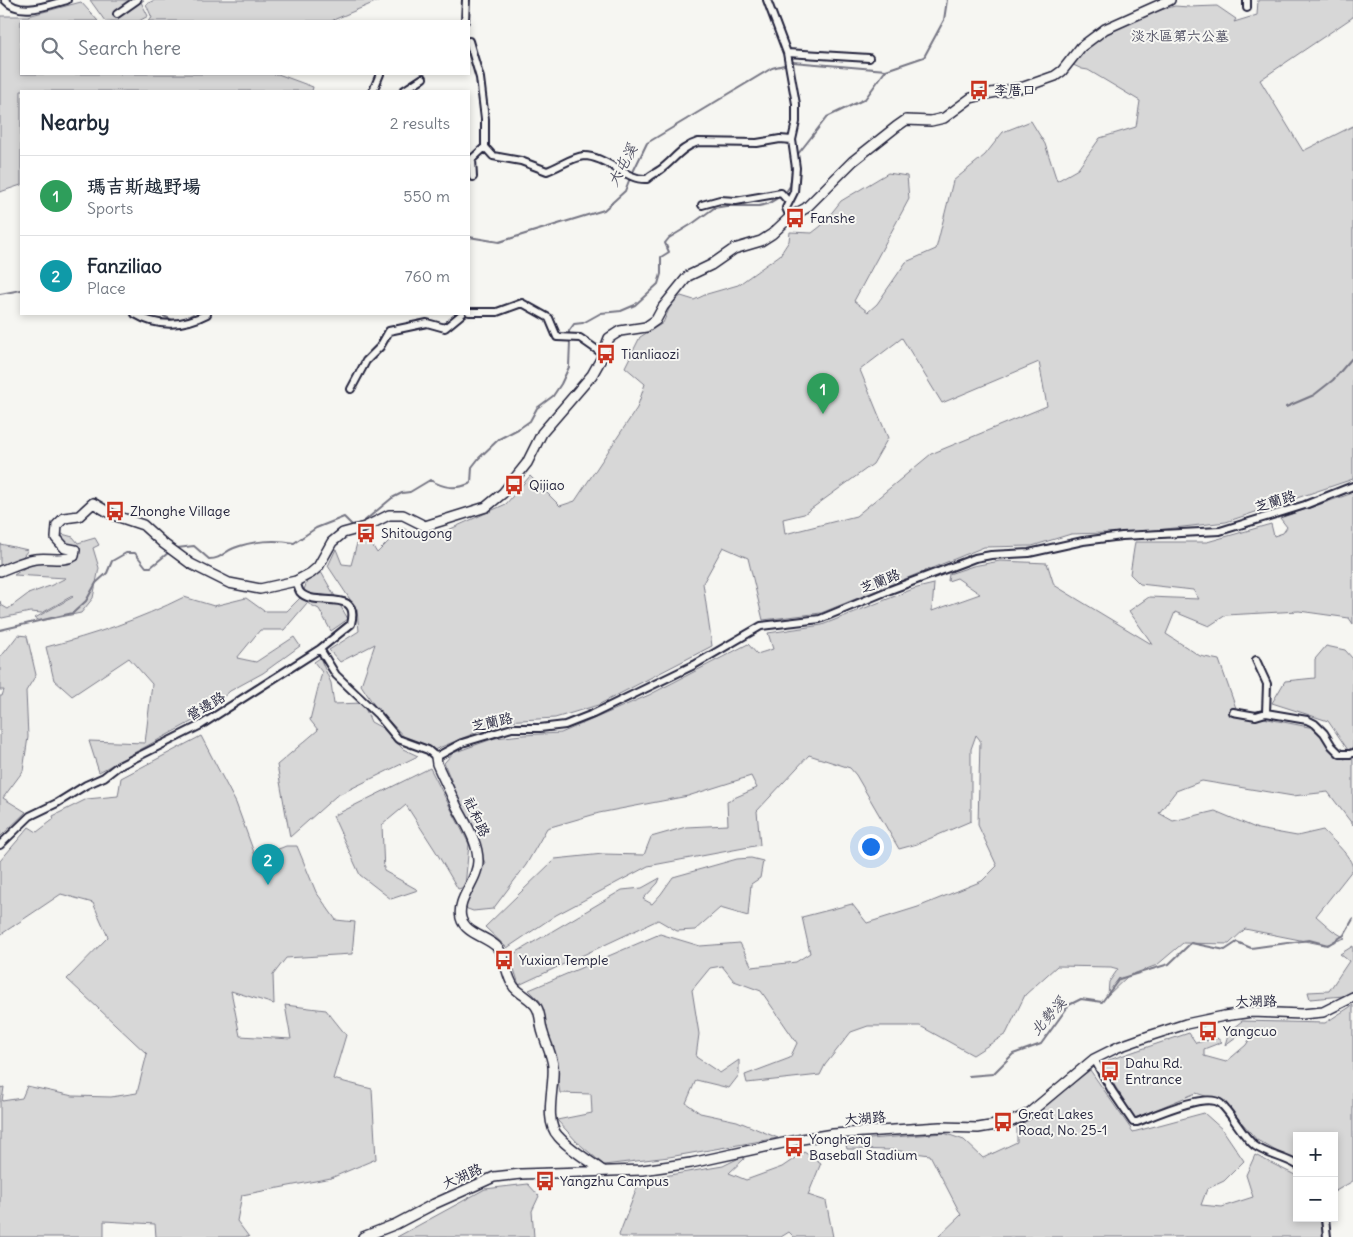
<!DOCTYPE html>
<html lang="en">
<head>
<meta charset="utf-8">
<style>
	:root { --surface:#fff; --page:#f2f2f3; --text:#1f2937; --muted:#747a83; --line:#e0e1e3; --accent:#db2777 }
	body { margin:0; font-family:Delius,"LXGW WenKai TC",sans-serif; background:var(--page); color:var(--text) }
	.controls { position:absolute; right:15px; bottom:15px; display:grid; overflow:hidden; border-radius:0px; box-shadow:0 2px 8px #0003 }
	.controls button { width:45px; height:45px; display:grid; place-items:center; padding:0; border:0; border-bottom:1px solid var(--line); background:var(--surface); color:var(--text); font:25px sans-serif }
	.you { position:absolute; left:870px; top:846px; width:18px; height:18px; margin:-12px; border:4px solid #fff; border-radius:50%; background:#1a73e8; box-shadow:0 0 0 8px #1a73e833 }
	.badge { display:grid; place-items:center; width:32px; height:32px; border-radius:50%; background:var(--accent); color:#fff; font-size:16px; font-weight:700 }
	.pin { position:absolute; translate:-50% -41px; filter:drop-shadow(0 1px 2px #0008) }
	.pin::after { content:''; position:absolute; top:26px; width:18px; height:15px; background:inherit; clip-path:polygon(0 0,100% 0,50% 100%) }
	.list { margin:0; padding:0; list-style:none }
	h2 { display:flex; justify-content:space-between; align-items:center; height:65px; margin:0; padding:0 20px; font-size:21px }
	h2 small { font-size:16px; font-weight:400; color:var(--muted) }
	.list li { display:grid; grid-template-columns:32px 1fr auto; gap:15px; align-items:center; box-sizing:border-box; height:80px; padding:0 20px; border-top:1px solid var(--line) }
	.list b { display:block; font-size:19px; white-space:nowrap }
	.list p { margin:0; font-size:16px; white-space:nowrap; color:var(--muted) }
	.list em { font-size:16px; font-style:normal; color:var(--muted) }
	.icon { flex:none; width:28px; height:28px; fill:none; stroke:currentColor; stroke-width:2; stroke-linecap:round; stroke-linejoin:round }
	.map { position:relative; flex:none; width:1353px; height:1237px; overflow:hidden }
	.search { position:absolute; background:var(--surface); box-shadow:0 2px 8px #0003; left:20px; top:20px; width:450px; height:55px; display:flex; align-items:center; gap:12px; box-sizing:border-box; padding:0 18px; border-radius:0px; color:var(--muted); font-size:19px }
	.panel { position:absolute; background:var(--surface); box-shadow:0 2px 8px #0003; left:20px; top:90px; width:450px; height:225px; border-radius:0px }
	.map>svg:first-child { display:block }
	.green { fill:#d7d7d7; stroke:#7c7c89; fill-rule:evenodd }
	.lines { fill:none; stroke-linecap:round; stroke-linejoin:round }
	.stream { stroke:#757583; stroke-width:2 }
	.street-casing { stroke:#22223b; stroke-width:10 }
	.secondary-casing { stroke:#22223b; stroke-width:12 }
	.street { stroke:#f6f6f2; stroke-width:6 }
	.secondary { stroke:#f6f6f2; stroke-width:9 }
	.labels { text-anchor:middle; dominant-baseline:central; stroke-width:4; stroke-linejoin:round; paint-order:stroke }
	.park-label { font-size:14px; fill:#4f4f62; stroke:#f6f6f2 }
	.poi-label { font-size:14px; fill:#22223b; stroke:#f6f6f2; text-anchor:start }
	.street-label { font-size:14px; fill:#22223b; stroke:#f6f6f2 }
	.water-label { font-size:15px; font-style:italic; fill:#535365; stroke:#f6f6f2 }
</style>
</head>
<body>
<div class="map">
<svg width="1353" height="1237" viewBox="0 0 1353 1237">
	<rect width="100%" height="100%" fill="#f6f6f2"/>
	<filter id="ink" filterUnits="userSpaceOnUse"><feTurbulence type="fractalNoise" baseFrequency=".02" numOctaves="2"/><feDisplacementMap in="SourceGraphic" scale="10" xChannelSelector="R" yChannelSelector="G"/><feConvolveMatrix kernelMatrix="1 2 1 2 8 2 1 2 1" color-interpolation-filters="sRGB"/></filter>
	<g filter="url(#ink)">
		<path class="green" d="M 90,0 L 144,0 L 141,2 L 148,16 L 139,21 L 105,21 Z
			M 155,0 L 380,0 L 331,21 L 148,21 L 152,18 L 146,4 Z
			M 1258,0 L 1353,0 L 1353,17 L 1260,80 L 1303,151 L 1353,126 L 1353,479 L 1226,522 L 1140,532 L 1071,534 L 1032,546 L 984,547 L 821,613 L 763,620 L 748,558 L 723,547 L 703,583 L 712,646 L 598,705 L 555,718 L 504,721 L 434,750 L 408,741 L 374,705 L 361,685 L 375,644 L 340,662 L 329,650 L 359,631 L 357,610 L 328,566 L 336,549 L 342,564 L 351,565 L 359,536 L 365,533 L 377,553 L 402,528 L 413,533 L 446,531 L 506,504 L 530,476 L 560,506 L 575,501 L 637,408 L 645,384 L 625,367 L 640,337 L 663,323 L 672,302 L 681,296 L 694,300 L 707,294 L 738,285 L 780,255 L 789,241 L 790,232 L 812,233 L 821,226 L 841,201 L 888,173 L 907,176 L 909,199 L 854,301 L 868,312 L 877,304 L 906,262 L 936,249 L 953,181 L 985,155 L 1003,132 L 1031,121 L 1045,144 L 1057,181 L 1078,169 L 1100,138 L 1136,127 L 1140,101 L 1088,70 L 1082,69 L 1071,64 L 1084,49 L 1099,37 L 1149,13 L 1175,6 L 1189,7 L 1217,6 L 1236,19 L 1234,22 L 1257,15 ZM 902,338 L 942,403 L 1039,362 L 1047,406 L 931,454 L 856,516 L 785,534 L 783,519 L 804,514 L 873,464 L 888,438 L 860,370 Z
			M 81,2 L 98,21 L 21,21 L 21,74 L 278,74 L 313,87 L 312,91 L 21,91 L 21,185 L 0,192 L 0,16 L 28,16 Z
			M 1353,493 L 1353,624 L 1349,618 L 1299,611 L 1226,615 L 1209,626 L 1175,612 L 1166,634 L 1200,656 L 1219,660 L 1237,711 L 1268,719 L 1324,730 L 1344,759 L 1353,757 L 1353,825 L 1328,792 L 1293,796 L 1202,781 L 1176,791 L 1159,813 L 1173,821 L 1215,811 L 1258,829 L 1297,836 L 1323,830 C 1331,839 1352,856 1353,869 L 1316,916 L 1332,930 L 1345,938 L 1325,945 L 1245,929 L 1229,944 L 1183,943 L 1157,965 L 1128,976 L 1108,995 L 1109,982 L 1118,969 L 1111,967 L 1057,966 L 1025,995 L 1006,1034 L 973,1055 L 920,1026 L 868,1026 L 851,1032 L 825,1065 L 820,1075 L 747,1083 L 745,1075 L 790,1058 L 797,1043 L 761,991 L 734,981 L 722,966 L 710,968 L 692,990 L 699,1034 L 696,1057 L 720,1073 L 739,1060 L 739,1075 L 729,1088 L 696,1080 L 686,1103 L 700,1113 L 737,1121 L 778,1138 L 669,1157 L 604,1165 L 577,1142 L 557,1120 L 592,1113 L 591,1094 L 560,1093 L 551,1043 L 540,1001 L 529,990 L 660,934 L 700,946 L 740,943 L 752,967 L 796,962 L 810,953 L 802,917 L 852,904 L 867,923 L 918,907 L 982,881 L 997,866 L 978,825 L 980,740 L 976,735 L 971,749 L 971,821 L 917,844 L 899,849 L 856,775 L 850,768 L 809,755 L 757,811 L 760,845 L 648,866 L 556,915 L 507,948 L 485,927 L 555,859 L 603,854 L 644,855 L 651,837 L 686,827 L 728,825 L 727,801 L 757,788 L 751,776 L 688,796 L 599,813 L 547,828 L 526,865 L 493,909 L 473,911 L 465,908 L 485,863 L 444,763 L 453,753 L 495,738 L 522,735 L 561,733 L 649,695 L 748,644 L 757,654 L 773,649 L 768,633 L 822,625 L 913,589 L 934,584 L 932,611 L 980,594 L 957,578 L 948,581 L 949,574 L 973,566 L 1000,561 L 1047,563 L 1054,585 L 1153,645 L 1129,611 L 1149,597 L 1199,599 L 1193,590 L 1140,584 L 1130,574 L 1135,542 L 1207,542 L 1271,524 L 1274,536 L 1283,533 L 1287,527 L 1280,518 Z
			M 62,534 L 73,537 L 78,543 L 95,538 L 99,545 L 93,548 L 99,568 L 93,598 L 81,613 L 40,621 L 35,618 L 73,597 L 72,596 L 42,613 L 30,612 L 2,618 L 0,617 L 0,601 L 1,605 L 8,609 L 28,594 L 50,586 L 66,578 L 14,575 L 29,565 L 48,560 L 63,564 L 77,559 L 79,550 L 63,540 Z
			M 0,544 L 28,550 L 20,560 L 0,567 Z
			M 321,572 L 348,619 L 331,631 L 319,609 L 307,603 L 284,630 L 260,630 L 237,658 L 256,662 L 294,637 L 300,646 L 263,673 L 230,691 L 202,716 L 99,772 L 89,741 L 145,743 L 152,684 L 129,658 L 72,696 L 54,680 L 46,647 C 94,635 140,619 184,597 L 214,606 L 246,598 L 264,611 L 287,611 L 302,596 L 307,581 Z
			M 18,635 L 27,636 L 36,675 L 26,691 L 28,737 L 23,771 L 3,798 L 26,812 L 0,837 L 0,696 L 2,696 L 4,690 L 0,690 L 0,656 L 4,653 Z
			M 1326,646 L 1345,650 L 1353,659 L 1353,747 L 1348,750 L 1328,721 L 1272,703 L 1285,681 L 1315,678 L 1315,659 Z
			M 320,658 L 331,683 L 334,704 L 363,703 L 371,722 L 384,729 L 403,749 L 418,756 L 336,796 L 290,837 L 277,765 L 318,730 L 310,720 L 322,672 L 314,662 Z
			M 201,736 L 236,803 L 256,858 L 286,846 L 297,846 L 316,892 L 336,920 L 355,922 L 352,954 L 286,958 L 273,975 L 274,1004 L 231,991 L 240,1036 L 291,1039 L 285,1005 L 326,1010 L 346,1035 L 333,1079 L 372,1089 L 376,1159 L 331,1178 L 242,1195 L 237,1221 L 249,1237 L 156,1237 L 155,1224 L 104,1221 L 104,1237 L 0,1237 L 0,1088 L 4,1087 L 2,1101 L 22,1098 L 27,1086 L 73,1096 L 111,1097 L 137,1093 L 147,1054 L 67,979 L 108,937 L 93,903 L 61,894 L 0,935 L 0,861 L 29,827 L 37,832 L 54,819 L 53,816 L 87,799 L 118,796 L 121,778 Z
			M 430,768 L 469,844 L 465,887 L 458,889 L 435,850 L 406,805 L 382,825 L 384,871 L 418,890 L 391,899 L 360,875 L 333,816 Z
			M 751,858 L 763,861 L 760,878 L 751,884 L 748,916 L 720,908 L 695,930 L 677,931 L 658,920 L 519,985 L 510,956 L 622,890 L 642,888 L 660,878 L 658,883 L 643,899 L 652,904 L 661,894 L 673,877 L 737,859 Z
			M 1353,946 L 1353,991 L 1343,996 L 1310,999 L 1308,992 L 1329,991 L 1349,961 L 1340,954 Z
			M 1353,1005 L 1353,1181 L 1334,1192 L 1334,1136 L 1297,1136 L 1297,1163 L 1257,1140 L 1224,1102 L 1196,1093 L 1135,1118 L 1103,1067 L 1109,1060 L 1189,1033 L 1196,1043 L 1217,1038 L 1222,1042 L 1204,1049 L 1204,1056 L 1226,1062 L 1246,1045 L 1252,1035 L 1240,1034 L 1225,1045 L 1229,1031 L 1242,1021 L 1325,1023 Z
			M 1090,1070 L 1133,1132 L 1204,1113 L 1223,1130 L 1244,1161 L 1224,1181 L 1207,1189 L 1201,1205 L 1222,1207 L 1253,1197 L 1246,1175 L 1255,1155 L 1297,1176 L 1297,1218 L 1320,1218 L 1323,1237 L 938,1237 L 961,1215 L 930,1155 L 892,1150 L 847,1149 L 845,1141 L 944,1133 L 964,1140 L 983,1158 L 1017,1142 L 1017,1128 Z
			M 804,1152 L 821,1163 L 808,1195 L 826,1201 L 833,1237 L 794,1237 L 789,1232 L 781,1237 L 620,1237 L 619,1235 L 640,1180 L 723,1166 L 743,1156 L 744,1159 L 729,1173 L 746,1180 L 782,1167 Z
			M 528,1184 L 539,1196 L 532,1211 L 534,1237 L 397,1237 L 485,1189 Z"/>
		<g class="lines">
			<path class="stream" d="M 793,62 L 886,70 L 924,57 L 944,20 L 947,0
				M 798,154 L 827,117 L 865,99 L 886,70
				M 632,174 L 647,143 L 772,68 L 784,65
				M 786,192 L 790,186 L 793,165
				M 469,237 L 499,242 L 604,210 L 625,191 L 630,178
				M 0,294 L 21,290
				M 159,314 L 175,321
				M 184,319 L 193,314
				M 569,336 L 569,331 L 574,324 L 583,323 L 601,313 L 621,311 L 635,305 L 658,284 L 661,274 L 661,257 L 669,252 L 665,243 L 669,238 L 692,224 L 714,208 L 726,206 L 759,206 L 768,204 L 781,196
				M 1286,407 L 1314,395 L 1333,380 L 1353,357
				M 177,548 L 194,546 L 209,559 C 222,559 223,552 234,548 C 252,541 275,539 294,543 L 316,528 L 344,517 L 352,525 L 362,523 L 392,498 L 402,493 L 410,492 L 430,480 C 444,488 456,490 471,483 L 472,467 L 479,458 L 499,439 L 520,428 L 530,421 L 537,408 L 553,396 L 561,384 L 569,367 L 570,342
				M 0,630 L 73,613 L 86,601 L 96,583 L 107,573 L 112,561 L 126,553 L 135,553 L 146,567 L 151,567 L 168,553
				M 969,1076 L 993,1074 L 1013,1054 L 1041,1044 L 1069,1005 L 1081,999 L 1102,1002 L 1119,979 L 1169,964 L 1191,943 L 1225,950 L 1237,942 L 1251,948 L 1309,940 L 1328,945 L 1344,935 L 1353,919"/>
			<defs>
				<path id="street" d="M 5,0 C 20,17 48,5 67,0
					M 767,0 L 787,53 L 796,104 L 796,122 L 792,140 L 796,168 L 794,192 L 786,208 L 790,217
					M 1247,8 L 1247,0
					M 117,14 L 137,0
					M 465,21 L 466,0
					M 469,41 L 480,78 L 485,119 L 485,147 L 493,156 L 521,161 L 547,171 C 559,167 572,157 584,156 C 606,156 627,181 647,179 C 652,174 654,174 660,170 C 673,161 681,147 698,142 L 757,143 L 780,139 L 792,140
					M 787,53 L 869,58
					M 373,91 L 380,74
					M 403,91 L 423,78
					M 473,177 L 472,159 L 485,147
					M 702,205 L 720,200 L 736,201 L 781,193 L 788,201
					M 469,312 L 497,312 L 522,303 L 549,318 L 557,337 L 580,338 L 603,354
					M 135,314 C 158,328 184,326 207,314
					M 351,389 L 366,361 L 380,347 L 389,331 L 427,323 L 445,328 L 462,314
					M 320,649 L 336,675 L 378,715 L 398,739 L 428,750 L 436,757 L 462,743 L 512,728 L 540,728 L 565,725 L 593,714 L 694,665 L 761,626 L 820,619 L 890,590 L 975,558 L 991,555 L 1029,553 L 1083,541 L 1122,536 L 1220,531 L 1305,505 L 1353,486
					M 1256,660 L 1267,684 L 1266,713
					M 1233,712 L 1256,716 L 1266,713 L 1307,720 L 1315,724 L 1324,733 L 1332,746 L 1340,754 L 1350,754 L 1353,753
					M 0,845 L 30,816 L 57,803 L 86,785 L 104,777 L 117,767 L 201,725 L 320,649 L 351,624 C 361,586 314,609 300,592 C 298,589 297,583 296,580
					M 1094,1059 L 1112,1091 L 1133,1122 L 1137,1122 C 1153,1116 1207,1091 1221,1104 C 1234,1117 1241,1134 1255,1146 C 1268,1155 1284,1157 1297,1165
					M 1325,1218 L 1327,1237"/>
				<path id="secondary" d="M 0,571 C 11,567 23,561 35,559 C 49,557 63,562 74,556 L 75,550 L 65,548 L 56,538 L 57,525 L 64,518 L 79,516 L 93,503 L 113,515 L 143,525 L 164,544 L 191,564 L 229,583 L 260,589 L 296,581 L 311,573 L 318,567 L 332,542 L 343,533 L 365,527 L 389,515 L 403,515 L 425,526 L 486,507 L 503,493 L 527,463 L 542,433 L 592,375 L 601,359 L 609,338 L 620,331 L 646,327 L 656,320 L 663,307 L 688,276 L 711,265 L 734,249 L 761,241 L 772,234 L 790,217 L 806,208 L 853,161 L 896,127 L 906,120 L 931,121 L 944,118 L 971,98 L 986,94 L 1024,87 L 1055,76 L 1062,71 L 1081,47 L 1105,29 L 1170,0
					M 436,757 L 437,764 C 443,778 450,791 456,805 C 465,823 478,841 478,861 C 478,881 456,899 461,918 C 465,933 485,936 496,946 C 507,957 505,975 514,987 C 521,995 532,999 537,1008 C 541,1015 540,1025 543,1033 C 546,1044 552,1055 553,1066 C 555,1086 543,1120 558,1136 C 570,1150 589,1160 603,1171
					M 363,1237 L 396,1224 L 434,1204 L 494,1177 L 521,1174 L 642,1170 L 691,1163 L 802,1139 L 833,1134 L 940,1127 L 978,1128 L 1008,1123 L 1028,1114 L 1094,1059 L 1118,1047 L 1152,1035 L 1186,1024 L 1224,1016 L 1252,1012 L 1302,1014 L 1323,1012 L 1353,997"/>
			</defs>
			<use href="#street" class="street-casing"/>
			<use href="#secondary" class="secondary-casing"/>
			<use href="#street" class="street"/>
			<use href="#secondary" class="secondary"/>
		</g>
	</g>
	<defs>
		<symbol id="bus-bare" viewBox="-9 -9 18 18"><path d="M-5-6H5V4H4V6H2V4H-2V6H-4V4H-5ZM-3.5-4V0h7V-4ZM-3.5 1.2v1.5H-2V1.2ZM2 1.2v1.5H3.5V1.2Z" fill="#c8321e" stroke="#f6f6f2" stroke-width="2.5" paint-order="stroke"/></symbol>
	</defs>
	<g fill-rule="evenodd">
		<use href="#bus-bare" x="965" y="76" width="28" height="28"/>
		<use href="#bus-bare" x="781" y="204" width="28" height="28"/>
		<use href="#bus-bare" x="592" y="340" width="28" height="28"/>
		<use href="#bus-bare" x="500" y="471" width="28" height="28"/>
		<use href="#bus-bare" x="101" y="497" width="28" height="28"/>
		<use href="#bus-bare" x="352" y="519" width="28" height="28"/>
		<use href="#bus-bare" x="490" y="946" width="28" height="28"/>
		<use href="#bus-bare" x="1194" y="1017" width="28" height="28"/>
		<use href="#bus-bare" x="1096" y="1057" width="28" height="28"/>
		<use href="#bus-bare" x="989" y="1108" width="28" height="28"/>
		<use href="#bus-bare" x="780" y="1133" width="28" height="28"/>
		<use href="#bus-bare" x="531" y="1167" width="28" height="28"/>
	</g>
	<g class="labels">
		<g class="park-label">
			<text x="1180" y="36">淡水區第六公墓</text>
		</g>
		<g class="poi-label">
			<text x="994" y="90">李厝口</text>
			<text x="810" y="218">Fanshe</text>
			<text x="621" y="354">Tianliaozi</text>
			<text x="529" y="485">Qijiao</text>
			<text x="130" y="511">Zhonghe Village</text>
			<text x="381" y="533">Shitougong</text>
			<text x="519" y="960">Yuxian Temple</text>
			<text x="1223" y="1031">Yangcuo</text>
			<text x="1125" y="1063">Dahu Rd.<tspan x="1125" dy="16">Entrance</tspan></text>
			<text x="1018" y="1114">Great Lakes<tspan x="1018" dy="16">Road, No. 25-1</tspan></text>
			<text x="809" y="1139">Yongheng<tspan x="809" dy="16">Baseball Stadium</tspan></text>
			<text x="560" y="1181">Yangzhu Campus</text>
		</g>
		<g class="street-label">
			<text transform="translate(1275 501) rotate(-17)">芝蘭路</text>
			<text transform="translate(880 581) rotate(-22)">芝蘭路</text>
			<text transform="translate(206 706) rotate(-31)">營邊路</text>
			<text transform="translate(492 722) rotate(-13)">芝蘭路</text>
			<text transform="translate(477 817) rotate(65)">社和路</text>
			<text transform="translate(1256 1001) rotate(-1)">大湖路</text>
			<text transform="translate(865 1118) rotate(-4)">大湖路</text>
			<text transform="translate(462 1176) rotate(-24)">大湖路</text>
		</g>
		<g class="water-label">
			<text transform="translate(622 165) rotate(-62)">大屯溪</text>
			<text transform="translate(1048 1016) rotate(-48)">北勢溪</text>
		</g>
	</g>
</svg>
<div class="controls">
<button>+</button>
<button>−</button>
</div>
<div class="you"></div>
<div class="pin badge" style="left:823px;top:414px;background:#2e9e5b">1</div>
<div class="pin badge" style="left:268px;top:885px;background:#0f9aa8">2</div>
<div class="search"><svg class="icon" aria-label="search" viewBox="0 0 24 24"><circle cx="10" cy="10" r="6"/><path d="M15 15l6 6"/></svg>Search here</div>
<section class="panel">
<h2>Nearby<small>2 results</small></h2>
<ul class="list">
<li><span class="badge" style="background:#2e9e5b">1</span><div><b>瑪吉斯越野場</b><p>Sports</p></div><em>550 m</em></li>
<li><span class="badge" style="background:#0f9aa8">2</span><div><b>Fanziliao</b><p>Place</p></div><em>760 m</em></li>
</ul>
</section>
</div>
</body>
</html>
